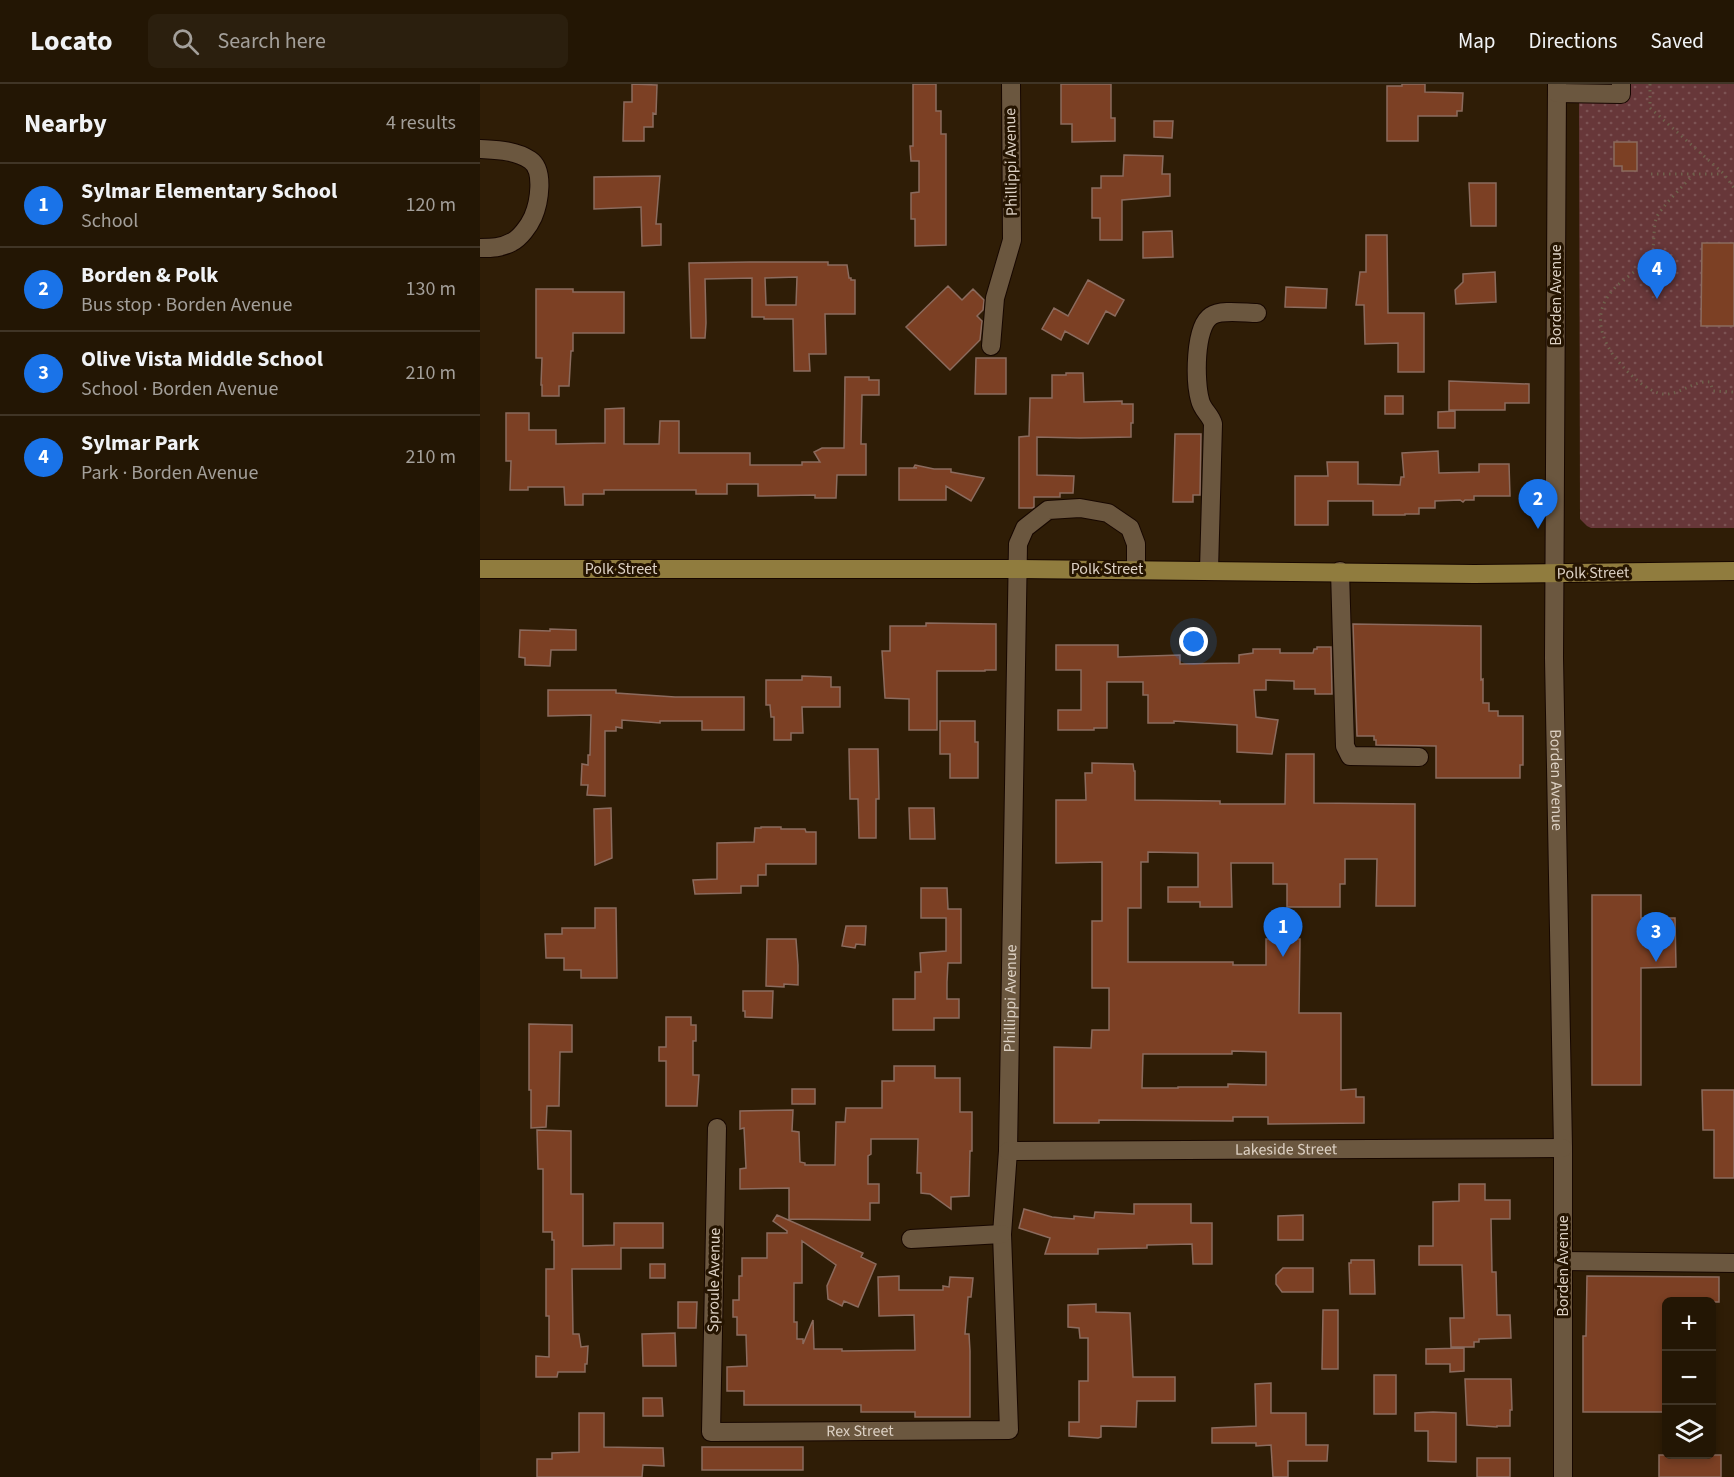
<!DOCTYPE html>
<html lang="en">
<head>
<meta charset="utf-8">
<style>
	:root { --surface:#231604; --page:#2b1f0e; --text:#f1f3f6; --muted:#a39f9a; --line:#403526; --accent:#1a73e8 }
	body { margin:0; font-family:"Source Sans 3",sans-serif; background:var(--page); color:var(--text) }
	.controls { position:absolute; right:18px; bottom:18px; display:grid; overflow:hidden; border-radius:9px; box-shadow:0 3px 9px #0003 }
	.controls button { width:54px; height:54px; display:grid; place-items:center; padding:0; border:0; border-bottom:2px solid var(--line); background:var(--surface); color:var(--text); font:30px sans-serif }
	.you { position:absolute; left:714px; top:558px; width:21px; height:21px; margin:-15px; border:4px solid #fff; border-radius:50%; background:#1a73e8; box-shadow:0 0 0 9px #1a73e833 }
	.badge { display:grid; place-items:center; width:39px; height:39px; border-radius:50%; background:var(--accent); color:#fff; font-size:20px; font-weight:700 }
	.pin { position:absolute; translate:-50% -50px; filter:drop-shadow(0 2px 3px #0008) }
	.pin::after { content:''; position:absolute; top:32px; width:21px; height:18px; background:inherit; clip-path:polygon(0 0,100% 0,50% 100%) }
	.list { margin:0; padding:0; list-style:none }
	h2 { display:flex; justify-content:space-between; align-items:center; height:78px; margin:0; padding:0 24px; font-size:26px }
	h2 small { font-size:20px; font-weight:400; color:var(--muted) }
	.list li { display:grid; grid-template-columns:39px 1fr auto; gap:18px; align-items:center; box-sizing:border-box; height:84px; padding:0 24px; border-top:2px solid var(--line) }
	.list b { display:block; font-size:22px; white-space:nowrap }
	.list p { margin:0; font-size:20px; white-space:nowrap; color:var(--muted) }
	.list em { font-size:20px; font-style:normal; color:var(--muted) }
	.icon { flex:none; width:33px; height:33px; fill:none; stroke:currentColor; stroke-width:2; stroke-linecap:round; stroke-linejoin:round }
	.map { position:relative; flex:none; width:1254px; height:1393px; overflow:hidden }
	header { display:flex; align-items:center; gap:36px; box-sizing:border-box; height:84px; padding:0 30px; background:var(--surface); border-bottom:2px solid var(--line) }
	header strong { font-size:28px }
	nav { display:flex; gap:33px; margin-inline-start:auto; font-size:21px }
	.search { width:420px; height:54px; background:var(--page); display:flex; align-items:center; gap:15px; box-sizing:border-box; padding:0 21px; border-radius:9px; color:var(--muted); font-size:22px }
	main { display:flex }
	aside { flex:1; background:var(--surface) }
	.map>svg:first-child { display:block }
	.green { fill:url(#green-dots) }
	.pitch { fill:#673739 }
	.building { fill:#7c4024; stroke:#8b6b5e; stroke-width:1.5; fill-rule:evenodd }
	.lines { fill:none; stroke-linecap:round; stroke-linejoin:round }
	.minor-casing { stroke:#170700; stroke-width:20 }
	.major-casing { stroke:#170700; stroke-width:20 }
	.path { stroke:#6f604c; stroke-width:3; stroke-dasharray:1.5 4.5; stroke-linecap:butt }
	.minor { stroke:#6b573f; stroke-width:18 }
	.major { stroke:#907c3e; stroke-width:18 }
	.labels { text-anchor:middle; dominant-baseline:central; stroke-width:6; stroke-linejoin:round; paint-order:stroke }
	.street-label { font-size:16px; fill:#ddd1c4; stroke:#251400 }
</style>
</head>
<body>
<header>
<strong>Locato</strong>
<div class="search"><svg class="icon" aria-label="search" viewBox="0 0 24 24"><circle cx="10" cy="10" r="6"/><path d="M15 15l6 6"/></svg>Search here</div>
<nav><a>Map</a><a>Directions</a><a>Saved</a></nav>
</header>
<main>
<aside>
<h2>Nearby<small>4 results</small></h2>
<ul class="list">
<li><span class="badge">1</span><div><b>Sylmar Elementary School</b><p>School</p></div><em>120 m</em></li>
<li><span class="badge">2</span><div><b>Borden &amp; Polk</b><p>Bus stop · Borden Avenue</p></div><em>130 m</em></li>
<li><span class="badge">3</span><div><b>Olive Vista Middle School</b><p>School · Borden Avenue</p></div><em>210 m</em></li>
<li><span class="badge">4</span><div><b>Sylmar Park</b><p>Park · Borden Avenue</p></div><em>210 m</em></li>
</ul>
</aside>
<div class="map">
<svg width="1254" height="1393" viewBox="0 0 1254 1393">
	<defs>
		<pattern id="green-dots" width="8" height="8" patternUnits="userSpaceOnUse" patternTransform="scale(1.5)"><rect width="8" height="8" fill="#673739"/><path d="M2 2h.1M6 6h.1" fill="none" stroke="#7c5354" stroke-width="1.8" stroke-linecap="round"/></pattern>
	</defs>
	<rect width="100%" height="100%" fill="#2f1d06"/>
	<path class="green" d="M 1099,0 L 1254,0 L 1254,444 L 1111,444 L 1107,442 L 1100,435 Z"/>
	<path class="pitch" d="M 1248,0 L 1254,0 L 1254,32 L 1247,26 Z"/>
	<path class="building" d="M 152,0 L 177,1 L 176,30 L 173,29 L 173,43 L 164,43 L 164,57 L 143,57 L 144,18 L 152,18 Z
		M 433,0 L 456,0 L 456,27 L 461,27 L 461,50 L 466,50 L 466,161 L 435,162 L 435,135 L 431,135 L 431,109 L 439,108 L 439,77 L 431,77 L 430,62 L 433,62 Z
		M 581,0 L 631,0 L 631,34 L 635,34 L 635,57 L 592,58 L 592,40 L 581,40 Z
		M 922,0 L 945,0 L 945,8 L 983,9 L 982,27 L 977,27 L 977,32 L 938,32 L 938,57 L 907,57 L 907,2 L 922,2 Z
		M 674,37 L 693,37 L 692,54 L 674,53 Z
		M 1134,58 L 1157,58 L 1157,87 L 1142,87 L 1142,82 L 1134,82 Z
		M 644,71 L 683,72 L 682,90 L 690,90 L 690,112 L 642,116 L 642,156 L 620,156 L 620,134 L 612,134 L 612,104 L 621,104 L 621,92 L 643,92 Z
		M 180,92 L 176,140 L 181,140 L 181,161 L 162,162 L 161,123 L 114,125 L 114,93 Z
		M 989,99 L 1016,99 L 1016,142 L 991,142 Z
		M 692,147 L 693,173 L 663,174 L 663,148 Z
		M 886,151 L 907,151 L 908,229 L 944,229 L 944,288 L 918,288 L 918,259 L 885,260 L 884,221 L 876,221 L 880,188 L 886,188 Z
		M 1222,159 L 1254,159 L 1254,242 L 1221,242 Z
		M 270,178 L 348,178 L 348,181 L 367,181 L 369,194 L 371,194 L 371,196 L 375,196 L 375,230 L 345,230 L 346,270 L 329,270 L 330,287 L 314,287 L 313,235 L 284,235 L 284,233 L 272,233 L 272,194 L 225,195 L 226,239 L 225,254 L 211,254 L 209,179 ZM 317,193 L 316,221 L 286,221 L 285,194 Z
		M 1015,188 L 1016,218 L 976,220 L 975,206 L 983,198 L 983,190 Z
		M 608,196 L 644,216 L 635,232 L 626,227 L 608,260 L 585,247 L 581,256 L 562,245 L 574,224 L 588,232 Z
		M 468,202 L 482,216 L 493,205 L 504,216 L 503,226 L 497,232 L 502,237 L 500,256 L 470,286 L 426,243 Z
		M 806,203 L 847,205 L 846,224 L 805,223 Z
		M 56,205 L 93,205 L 93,208 L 144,208 L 144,249 L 93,249 L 93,267 L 91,267 L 89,302 L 79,302 L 79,312 L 62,312 L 62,301 L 61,301 L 62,274 L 56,274 Z
		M 496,274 L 526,274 L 526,310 L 495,310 Z
		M 586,289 L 603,289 L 604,318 L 642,317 L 642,320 L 653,320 L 653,339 L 651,339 L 651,353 L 600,354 L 557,353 L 557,391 L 594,392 L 593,409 L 580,409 L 580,413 L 554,413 L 554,423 L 552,424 L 539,424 L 539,353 L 549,352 L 550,314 L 572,314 L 572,291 L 586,291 Z
		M 365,293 L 389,293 L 389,296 L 399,296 L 399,311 L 382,311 L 381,360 L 386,360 L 386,391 L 357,391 L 356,414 L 335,414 L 335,411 L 278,412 L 278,400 L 247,400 L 247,410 L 216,410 L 216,406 L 124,406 L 124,410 L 103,410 L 103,421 L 85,421 L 84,403 L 48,403 L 48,406 L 30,406 L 31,377 L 26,377 L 26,329 L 49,329 L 49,346 L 76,346 L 76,360 L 125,359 L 125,325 L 144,324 L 144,360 L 179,360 L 180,337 L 199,337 L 199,369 L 270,369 L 270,381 L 322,381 L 322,378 L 340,378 L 334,368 L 342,364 L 364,364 Z
		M 969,297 L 1049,300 L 1049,319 L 1025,319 L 1025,326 L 969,326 Z
		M 905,312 L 923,312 L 923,330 L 905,330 Z
		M 975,327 L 975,344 L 958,344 L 958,328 Z
		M 695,350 L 721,350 L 720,411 L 713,411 L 713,418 L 693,418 Z
		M 958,367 L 959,389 L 999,388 L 999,380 L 1029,380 L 1030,412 L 994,412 L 994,416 L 985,416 L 983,418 L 980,416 L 955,417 L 955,424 L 939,424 L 939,430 L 925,430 L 925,431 L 893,431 L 893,417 L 848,417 L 848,441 L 815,441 L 815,392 L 848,392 L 847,378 L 878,378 L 878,400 L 920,401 L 921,393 L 924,393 L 922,369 Z
		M 435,381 L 454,385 L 471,385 L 471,388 L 504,394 L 491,417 L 466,402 L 466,416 L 419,416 L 419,384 L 437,384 L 434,383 Z
		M 446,539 L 516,540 L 516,586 L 505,586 L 505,587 L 457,587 L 457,646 L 429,646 L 429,615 L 405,614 L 402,567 L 410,567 L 410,542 L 446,542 Z
		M 873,540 L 1001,542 L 1001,596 L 1003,595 L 1003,619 L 1009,619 L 1009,627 L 1018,627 L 1018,632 L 1043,632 L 1043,681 L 1040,681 L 1040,694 L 956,694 L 956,662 L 896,661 L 896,656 L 894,656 L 894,652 L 877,652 Z
		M 70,545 L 96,546 L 96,566 L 71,566 L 70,582 L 45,581 L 45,574 L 39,573 L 40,546 L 70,547 Z
		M 576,561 L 638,561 L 638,573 L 700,571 L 700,580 L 759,579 L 759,571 L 773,569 L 773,565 L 800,565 L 800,569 L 833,569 L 834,565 L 837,565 L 837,563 L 851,563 L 852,610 L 835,610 L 835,605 L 814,605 L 814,597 L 786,596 L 786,606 L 774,606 L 776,633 L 798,636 L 792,670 L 757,668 L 757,641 L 694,637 L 694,639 L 668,639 L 668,611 L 663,611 L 663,598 L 627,598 L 627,644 L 614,644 L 614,646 L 578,646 L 578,626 L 601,626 L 601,586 L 576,586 Z
		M 322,592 L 351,593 L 351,603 L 360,603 L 360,623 L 322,623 L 323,649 L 311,649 L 311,656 L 294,656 L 294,633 L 291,633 L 290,621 L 286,621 L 286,596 L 322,596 Z
		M 68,606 L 136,606 L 136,609 L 195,613 L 264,613 L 264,646 L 222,646 L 222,637 L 180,637 L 180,639 L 142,636 L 142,644 L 136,643 L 136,647 L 125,647 L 125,712 L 107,711 L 108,701 L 101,701 L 102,680 L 108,681 L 108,671 L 110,671 L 111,631 L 68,632 Z
		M 460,637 L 495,637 L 495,658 L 498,658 L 498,694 L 470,694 L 470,670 L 460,670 Z
		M 369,665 L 398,665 L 399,715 L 396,715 L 396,754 L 379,754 L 378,715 L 370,715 Z
		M 806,670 L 834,670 L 834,719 L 935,720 L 935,822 L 896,822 L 897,775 L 865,775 L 865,800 L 860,800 L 860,823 L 807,823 L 807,800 L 793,800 L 793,779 L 751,779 L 752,823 L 720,823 L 720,818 L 688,818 L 688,803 L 718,803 L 718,769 L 668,768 L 668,778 L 661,778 L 661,824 L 648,824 L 648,878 L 753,878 L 753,881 L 786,881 L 786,855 L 820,855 L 819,929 L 861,929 L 861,1006 L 876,1005 L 876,1013 L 884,1013 L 884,1039 L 788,1040 L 788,1033 L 753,1033 L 753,1037 L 619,1036 L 619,1039 L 574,1039 L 574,963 L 611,964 L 612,946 L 629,946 L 629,904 L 612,904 L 612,837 L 622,837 L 622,778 L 576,779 L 576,716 L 606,716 L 605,689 L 612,689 L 612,679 L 653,680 L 654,687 L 655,687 L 655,716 L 740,717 L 740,720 L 805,720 ZM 752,967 L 786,968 L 786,1001 L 748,1000 L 748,1003 L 698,1003 L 698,1004 L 662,1004 L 663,970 L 752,970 Z
		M 131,724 L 132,774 L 115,781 L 114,725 Z
		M 429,724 L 454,724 L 455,755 L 430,755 Z
		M 281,743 L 301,743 L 301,745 L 325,745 L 326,748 L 336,748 L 336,780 L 286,780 L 286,791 L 278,791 L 278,802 L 261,802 L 261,809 L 215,810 L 213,796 L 237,795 L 237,759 L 274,758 L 275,744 L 281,744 Z
		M 441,804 L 467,804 L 468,825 L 481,825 L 481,879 L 468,879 L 467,898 L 467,915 L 479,915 L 479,934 L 454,934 L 454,946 L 413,946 L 413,915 L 435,915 L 435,888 L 441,888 L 440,869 L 466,867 L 466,834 L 441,834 Z
		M 1112,811 L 1161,811 L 1161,834 L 1195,834 L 1196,883 L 1161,884 L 1161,1001 L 1112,1001 Z
		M 115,824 L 136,824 L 137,894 L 101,894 L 101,886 L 84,886 L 84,874 L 66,874 L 65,850 L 82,850 L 82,844 L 115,844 Z
		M 366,842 L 386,842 L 385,861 L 376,860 L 375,864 L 362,862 Z
		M 287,855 L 316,855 L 318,881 L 318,901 L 304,900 L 304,903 L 286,902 Z
		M 263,907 L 293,907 L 292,934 L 265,933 L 265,927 L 263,927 Z
		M 186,933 L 211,933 L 211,941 L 216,941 L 216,957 L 213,957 L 213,991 L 219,991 L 217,1022 L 186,1022 L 186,977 L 179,977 L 179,963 L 186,963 Z
		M 49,940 L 92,941 L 92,968 L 80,968 L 79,1022 L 67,1022 L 66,1043 L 51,1044 L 51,1006 L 49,1006 Z
		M 414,982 L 455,982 L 455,994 L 480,994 L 480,1028 L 492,1028 L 492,1067 L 490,1067 L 489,1112 L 471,1113 L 471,1125 L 450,1110 L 441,1109 L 441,1089 L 437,1089 L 438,1055 L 391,1055 L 391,1070 L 388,1072 L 388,1100 L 399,1100 L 399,1119 L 390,1119 L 390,1136 L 309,1135 L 309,1104 L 260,1105 L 260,1085 L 266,1084 L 264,1044 L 260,1045 L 260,1027 L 313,1026 L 312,1047 L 319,1048 L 320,1078 L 325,1079 L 325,1081 L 355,1081 L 356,1038 L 365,1038 L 366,1024 L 402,1024 L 402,997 L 414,997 Z
		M 312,1005 L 335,1005 L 335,1020 L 312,1020 Z
		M 1222,1006 L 1254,1006 L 1254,1094 L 1234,1094 L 1234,1046 L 1223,1046 Z
		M 57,1046 L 91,1047 L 91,1110 L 103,1110 L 103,1162 L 134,1161 L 134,1139 L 183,1139 L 183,1164 L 141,1164 L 141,1185 L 92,1185 L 93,1250 L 99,1250 L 101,1263 L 108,1262 L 107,1280 L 105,1280 L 105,1288 L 78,1288 L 77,1293 L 56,1293 L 56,1272 L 69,1273 L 69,1232 L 66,1232 L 66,1185 L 74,1185 L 74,1156 L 72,1156 L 72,1148 L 63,1148 L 63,1085 L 58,1085 Z
		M 979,1100 L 1005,1100 L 1005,1116 L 1030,1116 L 1030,1135 L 1011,1135 L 1012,1188 L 1016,1188 L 1017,1231 L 1030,1231 L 1031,1254 L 999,1255 L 999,1258 L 994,1258 L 994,1263 L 971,1263 L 970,1234 L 984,1234 L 982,1181 L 939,1181 L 939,1162 L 953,1162 L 953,1118 L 979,1117 Z
		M 654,1120 L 711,1120 L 711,1139 L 732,1139 L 732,1180 L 713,1180 L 712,1160 L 667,1161 L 667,1164 L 618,1165 L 618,1170 L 565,1170 L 570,1154 L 539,1144 L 544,1125 L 572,1133 L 594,1135 L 594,1132 L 614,1134 L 615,1128 L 654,1130 Z
		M 297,1131 L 383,1169 L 381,1173 L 396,1180 L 378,1223 L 364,1217 L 362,1222 L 348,1215 L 347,1202 L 356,1181 L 322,1157 L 322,1199 L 314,1199 L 314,1238 L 317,1238 L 317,1255 L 323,1255 L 323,1260 L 333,1236 L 334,1265 L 362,1265 L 362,1267 L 435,1266 L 434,1231 L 399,1232 L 398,1193 L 419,1192 L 419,1206 L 463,1206 L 463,1202 L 469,1203 L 470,1193 L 493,1194 L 491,1213 L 488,1213 L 485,1250 L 489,1250 L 490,1267 L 490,1333 L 435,1333 L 435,1328 L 381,1328 L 381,1321 L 264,1321 L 264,1307 L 247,1307 L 247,1283 L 267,1282 L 266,1251 L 257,1251 L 257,1233 L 253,1233 L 253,1216 L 259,1216 L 259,1192 L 262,1192 L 262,1174 L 287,1174 L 287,1149 L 307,1149 L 307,1147 L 293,1137 Z
		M 823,1131 L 823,1156 L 798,1156 L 798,1132 Z
		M 871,1176 L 894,1176 L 895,1210 L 870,1210 L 869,1179 L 871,1179 Z
		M 170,1180 L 185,1180 L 185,1194 L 170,1194 Z
		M 803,1184 L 833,1184 L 833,1208 L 802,1208 L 796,1200 L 796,1191 Z
		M 1107,1192 L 1239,1193 L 1239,1218 L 1186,1218 L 1186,1328 L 1103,1328 L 1103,1252 L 1106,1252 Z
		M 198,1218 L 217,1218 L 216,1244 L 198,1244 Z
		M 616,1220 L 616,1228 L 650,1229 L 653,1293 L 695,1293 L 695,1317 L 657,1317 L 656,1343 L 621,1342 L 621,1353 L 618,1354 L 589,1352 L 589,1338 L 599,1338 L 599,1297 L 608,1297 L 608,1254 L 600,1254 L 599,1244 L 588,1243 L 588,1221 Z
		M 843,1226 L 858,1226 L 858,1285 L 842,1285 Z
		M 195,1249 L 196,1282 L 163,1282 L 162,1250 Z
		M 984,1264 L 984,1287 L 970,1288 L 970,1280 L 946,1280 L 946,1265 Z
		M 894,1291 L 916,1291 L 916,1330 L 894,1330 Z
		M 985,1295 L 1031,1295 L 1032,1326 L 1030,1326 L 1030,1342 L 1017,1342 L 1017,1343 L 987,1341 Z
		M 791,1299 L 791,1329 L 826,1329 L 826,1361 L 848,1361 L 847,1377 L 808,1377 L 808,1393 L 793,1393 L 791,1361 L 776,1362 L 776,1359 L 732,1359 L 732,1344 L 776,1342 L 775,1300 Z
		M 163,1314 L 182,1314 L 183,1332 L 163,1332 Z
		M 953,1328 L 976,1329 L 976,1378 L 948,1377 L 948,1347 L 935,1347 L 935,1329 Z
		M 99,1329 L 124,1329 L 124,1363 L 183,1364 L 184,1382 L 163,1381 L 162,1393 L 57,1393 L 57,1375 L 72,1375 L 72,1369 L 99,1368 Z
		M 222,1363 L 323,1363 L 323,1386 L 222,1386 Z
		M 1179,1371 L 1241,1371 L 1241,1393 L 1179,1393 Z
		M 997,1374 L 1030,1374 L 1030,1393 L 997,1393 Z"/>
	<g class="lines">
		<defs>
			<g id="minor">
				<path id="s1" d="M 1077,0 L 1074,574 L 1083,1064 L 1083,1393"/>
				<path d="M 1077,9 L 1141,10 L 1141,0"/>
				<path d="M 0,65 C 17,66 35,66 50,76 C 65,86 59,119 53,133 C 49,142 40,154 32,158 C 21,164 12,164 0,164"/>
				<path d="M 511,262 L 515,214 L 532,156 L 531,0"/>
				<path d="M 729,486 L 733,340 C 731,331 722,326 720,316 C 715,298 714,243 731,232 C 741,225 765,229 777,229"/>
				<path d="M 860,487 L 865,662 L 870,672 L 939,673"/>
				<path id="s2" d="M 237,1044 L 231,1348 L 529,1346 L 522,1150 L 528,1067 L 538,460 L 545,444 L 568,426 L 600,424 L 628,429 L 650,444 L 656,460 L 656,486"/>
				<path id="s3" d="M 528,1067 L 1083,1064"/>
				<path d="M 431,1155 L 522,1150"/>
				<path d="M 1083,1177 L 1254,1179"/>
			</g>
			<path id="major" d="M 0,485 L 539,485 L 994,490 L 1254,487"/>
		</defs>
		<use href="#minor" class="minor-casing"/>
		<use href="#major" class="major-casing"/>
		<path class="path" d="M 1170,0 L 1170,24 L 1244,90 L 1254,104
			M 1171,90 L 1243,90
			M 1214,90 C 1206,99 1178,126 1176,135 C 1173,145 1175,162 1171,171 C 1167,179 1151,190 1144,196 C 1116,217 1114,242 1133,271 C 1144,285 1161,303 1178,309 C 1197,315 1211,296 1230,298 L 1233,307 L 1254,308"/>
		<use href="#minor" class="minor"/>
		<use href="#major" class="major"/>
	</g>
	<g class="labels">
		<g class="street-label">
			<text transform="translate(531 78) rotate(-91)">Phillippi Avenue</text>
			<text transform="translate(1076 211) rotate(-90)">Borden Avenue</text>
			<text x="141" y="485">Polk Street</text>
			<text x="627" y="485">Polk Street</text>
			<text transform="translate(1113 489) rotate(-1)">Polk Street</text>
			<text stroke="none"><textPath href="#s1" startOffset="696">Borden Avenue</textPath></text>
			<text stroke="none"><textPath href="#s2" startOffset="1034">Phillippi Avenue</textPath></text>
			<text stroke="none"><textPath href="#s3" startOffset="278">Lakeside Street</textPath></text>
			<text transform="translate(1083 1182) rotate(-90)">Borden Avenue</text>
			<text transform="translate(234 1196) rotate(-89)">Sproule Avenue</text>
			<text stroke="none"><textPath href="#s2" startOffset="453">Rex Street</textPath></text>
		</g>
	</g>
</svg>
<div class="controls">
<button>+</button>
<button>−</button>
<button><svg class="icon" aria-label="layers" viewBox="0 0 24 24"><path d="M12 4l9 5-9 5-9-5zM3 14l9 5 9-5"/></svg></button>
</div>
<div class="you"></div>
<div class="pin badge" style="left:803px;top:873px">1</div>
<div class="pin badge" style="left:1058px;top:445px">2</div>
<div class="pin badge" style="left:1176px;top:878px">3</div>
<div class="pin badge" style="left:1177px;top:215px">4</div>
</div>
</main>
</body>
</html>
